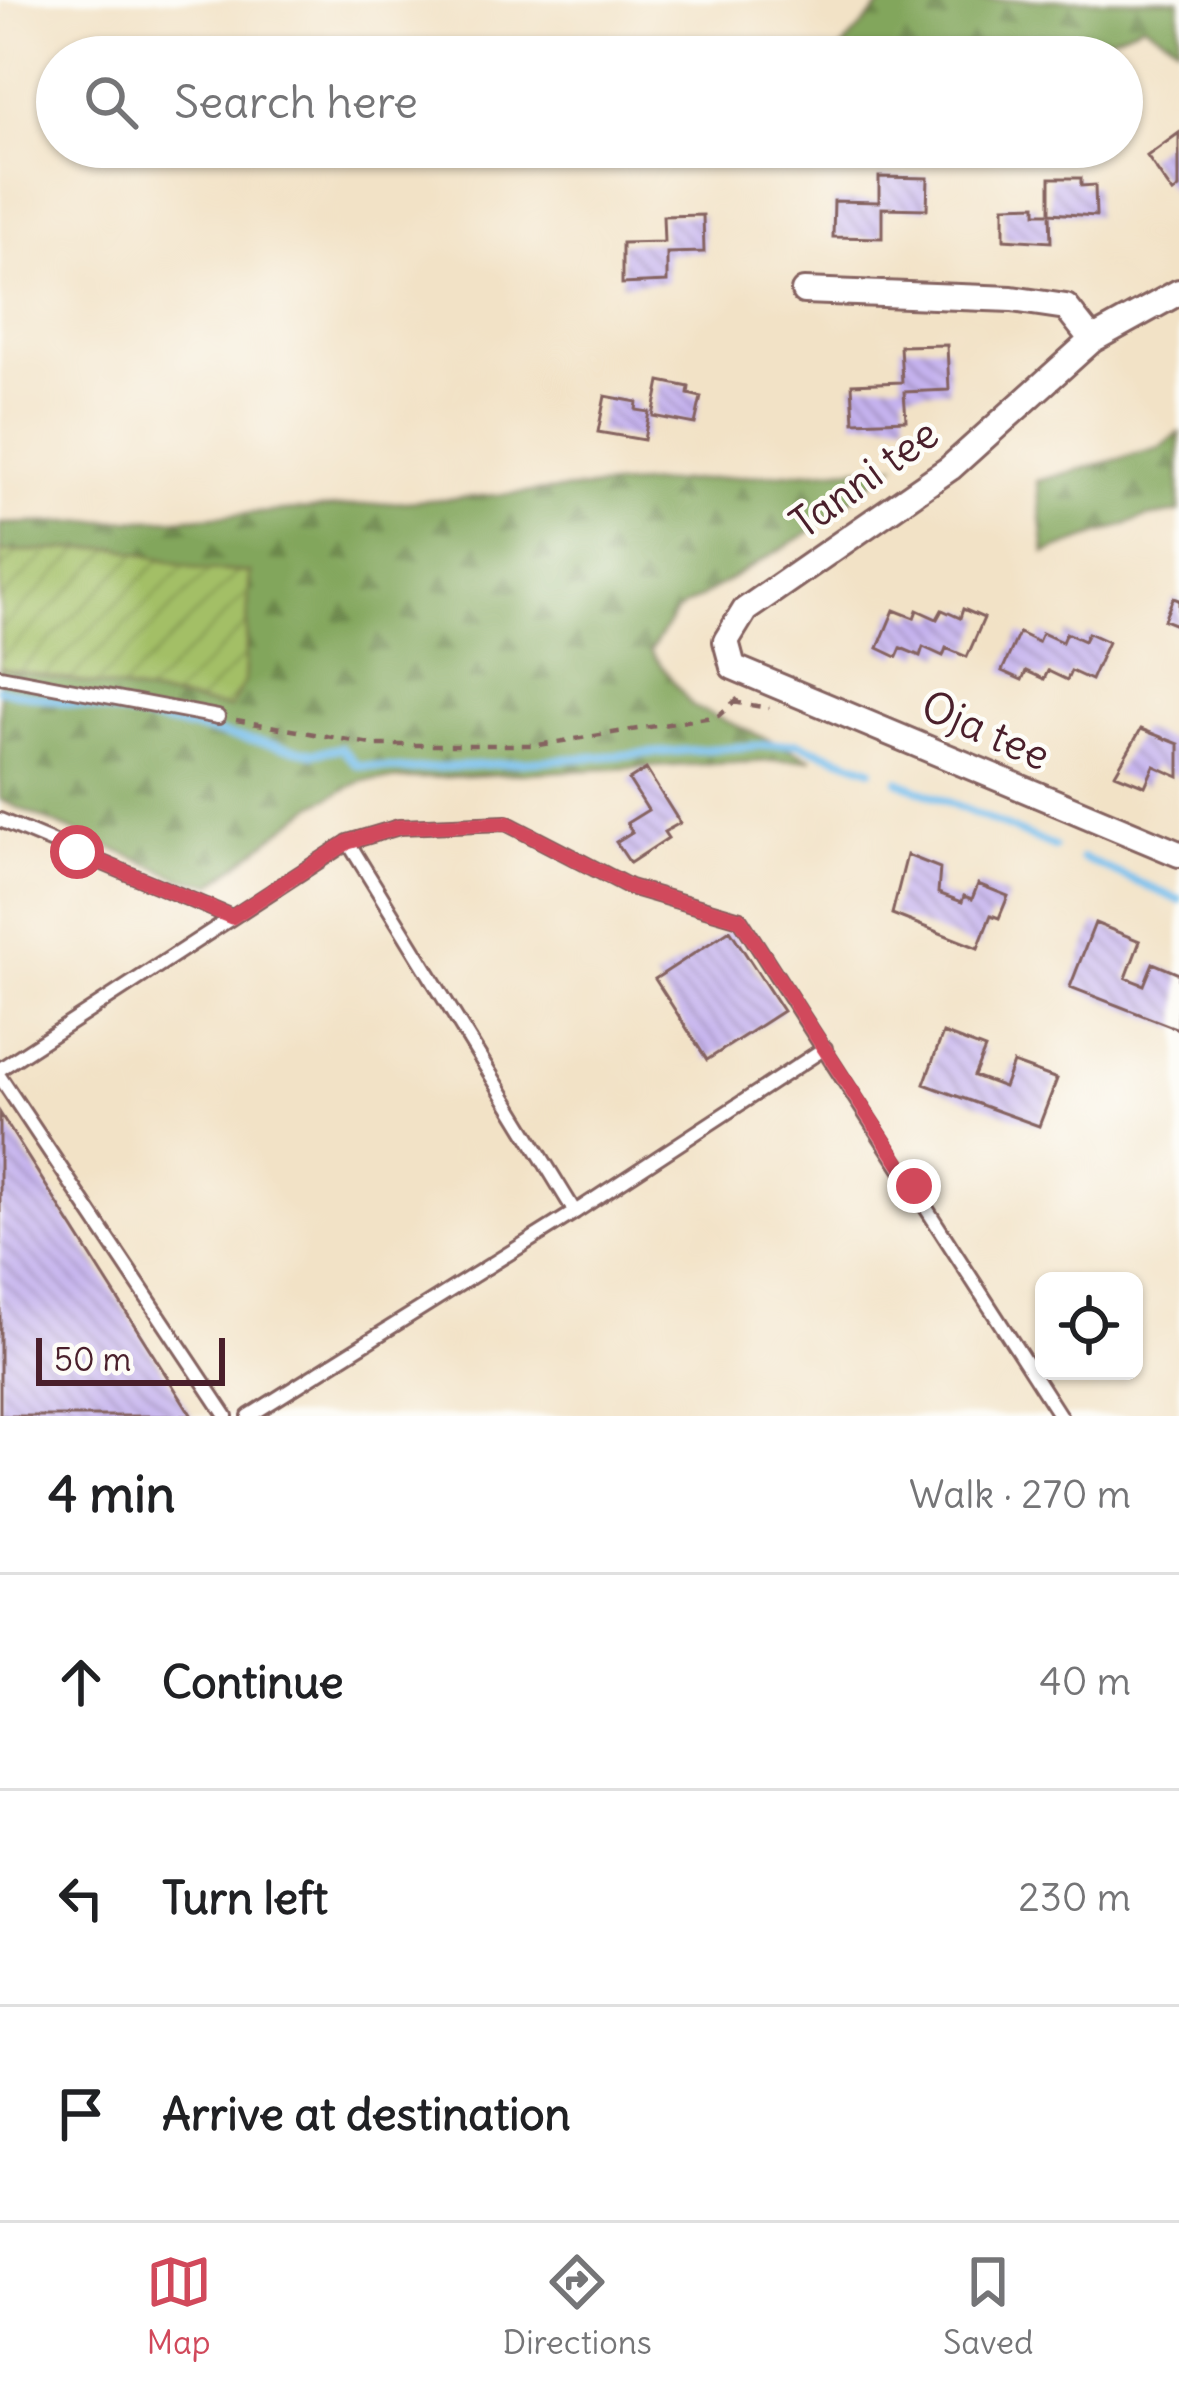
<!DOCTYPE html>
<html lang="en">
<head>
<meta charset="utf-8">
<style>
	:root { --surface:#fff; --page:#f6f6f6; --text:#202124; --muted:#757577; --line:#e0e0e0; --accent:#d1495b }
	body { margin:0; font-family:Delius,sans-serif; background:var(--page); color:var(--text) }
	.controls { position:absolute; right:36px; bottom:36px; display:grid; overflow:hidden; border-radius:18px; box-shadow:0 3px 9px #0004 }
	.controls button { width:108px; height:108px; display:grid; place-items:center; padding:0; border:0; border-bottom:3px solid var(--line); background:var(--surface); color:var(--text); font:60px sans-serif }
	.scale { position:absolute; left:36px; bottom:30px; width:189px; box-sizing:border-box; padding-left:12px; border:6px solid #4a1f2b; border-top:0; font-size:33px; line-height:42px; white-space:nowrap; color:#4a1f2b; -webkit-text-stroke:9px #fdfcf7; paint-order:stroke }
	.stop { position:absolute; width:36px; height:36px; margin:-27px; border:9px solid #d1495b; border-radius:50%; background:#fff }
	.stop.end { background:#d1495b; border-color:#fff; box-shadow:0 3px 12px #0008 }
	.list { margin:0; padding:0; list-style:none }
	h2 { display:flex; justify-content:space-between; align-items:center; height:156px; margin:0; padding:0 48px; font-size:51px }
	h2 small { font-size:39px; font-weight:400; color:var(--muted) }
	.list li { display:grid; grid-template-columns:78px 1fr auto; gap:36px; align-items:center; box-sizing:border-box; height:216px; padding:0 48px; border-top:3px solid var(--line) }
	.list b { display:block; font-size:45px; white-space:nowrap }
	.list em { font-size:39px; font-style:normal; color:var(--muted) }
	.icon { flex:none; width:66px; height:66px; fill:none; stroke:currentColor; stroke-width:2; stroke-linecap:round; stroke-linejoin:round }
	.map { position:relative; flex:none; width:1179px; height:1416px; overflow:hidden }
	.search { position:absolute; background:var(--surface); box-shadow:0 3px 9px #0004; left:36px; right:36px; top:36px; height:132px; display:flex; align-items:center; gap:30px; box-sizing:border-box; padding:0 42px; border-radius:66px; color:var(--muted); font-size:45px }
	.sheet { height:804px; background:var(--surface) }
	nav { display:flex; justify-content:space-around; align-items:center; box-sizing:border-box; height:168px; border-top:3px solid var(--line); background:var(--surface); font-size:33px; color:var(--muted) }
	nav a { display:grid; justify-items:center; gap:6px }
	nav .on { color:var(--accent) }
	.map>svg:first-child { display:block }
	.forest { fill:url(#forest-firs); stroke:#666243; stroke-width:3 }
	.garden { fill:url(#garden-furrows); stroke:#766f48; stroke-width:3 }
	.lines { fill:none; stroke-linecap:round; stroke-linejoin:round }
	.stream { stroke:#74bdec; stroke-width:8 }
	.building { fill:url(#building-back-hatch) }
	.lane-casing { stroke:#856361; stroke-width:18 }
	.street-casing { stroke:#856361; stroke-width:30 }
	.path { stroke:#856361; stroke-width:4.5; stroke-dasharray:9 9; stroke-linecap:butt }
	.lane { stroke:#fff; stroke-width:12 }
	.street { stroke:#fff; stroke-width:24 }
	.route { stroke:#d1495b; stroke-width:15 }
	.labels { text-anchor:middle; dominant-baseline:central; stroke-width:9; stroke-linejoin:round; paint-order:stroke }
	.street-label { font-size:42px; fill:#4a1f2b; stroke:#fdfcf7 }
</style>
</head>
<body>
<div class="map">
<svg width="1179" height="1416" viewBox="0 0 1179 1416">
	<defs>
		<pattern id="forest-firs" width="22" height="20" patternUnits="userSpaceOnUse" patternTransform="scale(3)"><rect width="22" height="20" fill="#82a65b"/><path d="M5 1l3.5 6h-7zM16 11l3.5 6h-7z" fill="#6c874b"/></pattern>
		<pattern id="garden-furrows" width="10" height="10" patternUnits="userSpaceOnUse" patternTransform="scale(3)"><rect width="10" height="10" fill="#a3bf66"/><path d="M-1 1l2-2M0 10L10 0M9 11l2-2" fill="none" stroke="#879b54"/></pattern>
		<pattern id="building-back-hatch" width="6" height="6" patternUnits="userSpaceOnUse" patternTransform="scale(3)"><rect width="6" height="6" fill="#c5b2ee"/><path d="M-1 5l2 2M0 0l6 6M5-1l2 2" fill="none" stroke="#a290c1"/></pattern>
	</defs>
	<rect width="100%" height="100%" fill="#fdfcf7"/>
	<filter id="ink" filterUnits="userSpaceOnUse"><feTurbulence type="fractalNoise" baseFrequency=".00833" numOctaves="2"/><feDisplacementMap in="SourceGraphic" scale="24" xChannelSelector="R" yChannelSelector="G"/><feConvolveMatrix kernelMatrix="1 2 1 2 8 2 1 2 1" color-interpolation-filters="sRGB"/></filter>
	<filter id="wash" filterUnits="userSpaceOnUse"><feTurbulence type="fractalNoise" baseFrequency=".004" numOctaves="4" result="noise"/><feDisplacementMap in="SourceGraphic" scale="48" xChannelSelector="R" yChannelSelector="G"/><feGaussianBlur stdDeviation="2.7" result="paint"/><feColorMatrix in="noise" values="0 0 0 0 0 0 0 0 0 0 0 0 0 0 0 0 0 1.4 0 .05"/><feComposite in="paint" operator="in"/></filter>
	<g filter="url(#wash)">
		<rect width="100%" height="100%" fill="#f2e2c6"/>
		<path class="forest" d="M 886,0 L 1179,0 L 1179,46 L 1144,24 L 1059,57 L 834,57 Z
			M 1179,433 L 1179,512 L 1147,517 L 1045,553 L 1037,481 L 1160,448 Z
			M 894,465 L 808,533 L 677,611 L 650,651 L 692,706 L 812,759 L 362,781 L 311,807 L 213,884 L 183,879 L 0,800 L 0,668 L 230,708 L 249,573 L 199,569 L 119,548 L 0,552 L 0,524 L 177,519 Z"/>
		<path class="garden" d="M 119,548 L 199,569 L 250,573 L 244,682 L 230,708 L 0,668 L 0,552 Z"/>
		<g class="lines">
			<path class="stream" d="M 0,689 L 313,753 L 341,748 L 357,765 L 408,770 L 797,743 L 871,769
				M 898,781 L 1054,847
				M 1082,858 L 1179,900"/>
		</g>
		<g id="blocks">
			<path class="building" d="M 1179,133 L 1179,188 L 1173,193 L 1147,156 Z
				M 879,177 L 928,178 L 927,209 L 882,208 L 882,238 L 833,237 L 834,201 L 879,202 Z
				M 1050,178 L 1081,178 L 1081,186 L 1095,185 L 1096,216 L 1050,213 Z
				M 1036,205 L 1036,213 L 1050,213 L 1051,242 L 1004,239 L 1004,206 Z
				M 703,215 L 704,252 L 667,253 L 667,282 L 622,284 L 622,243 L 664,242 L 663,216 Z
				M 947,345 L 949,390 L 904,392 L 906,420 L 854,422 L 852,384 L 902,382 L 900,346 Z
				M 660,381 L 689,387 L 688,394 L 701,397 L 695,424 L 653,416 Z
				M 605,396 L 637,402 L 636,410 L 649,412 L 644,440 L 598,432 Z
				M 1173,598 L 1179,600 L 1179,626 L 1164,620 Z
				M 963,609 L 984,618 L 967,657 L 946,648 L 943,656 L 923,647 L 920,656 L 901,648 L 897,657 L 878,648 L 894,610 L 914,618 L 917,610 L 937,619 L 942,610 L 960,618 Z
				M 1019,633 L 1038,642 L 1042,633 L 1062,642 L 1066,633 L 1084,641 L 1088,633 L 1108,642 L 1091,680 L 1071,671 L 1067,680 L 1048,671 L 1044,679 L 1026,671 L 1022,680 L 1002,671 Z
				M 1141,729 L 1179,744 L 1179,777 L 1154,766 L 1145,786 L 1115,774 Z
				M 646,769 L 680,823 L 664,832 L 668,838 L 630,863 L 616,842 L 632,832 L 627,823 L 648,810 L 629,780 Z
				M 907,855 L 940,868 L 938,893 L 962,902 L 964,896 L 972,899 L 978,884 L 1008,896 L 999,918 L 991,915 L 978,948 L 892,914 Z
				M 1095,923 L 1140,941 L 1126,978 L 1144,985 L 1153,963 L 1179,974 L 1178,1029 L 1070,987 Z
				M 730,930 L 783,1011 L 707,1060 L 655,979 Z
				M 943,1033 L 985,1049 L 974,1076 L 1004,1087 L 1013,1063 L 1057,1079 L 1039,1126 L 924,1084 Z
				M 0,1113 L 192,1416 L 0,1416 Z"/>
		</g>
	</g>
	<g filter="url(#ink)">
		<use href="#blocks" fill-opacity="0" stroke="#856361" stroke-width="3"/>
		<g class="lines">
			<defs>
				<path id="lane" d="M 0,676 L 218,717
					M 0,820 L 232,917
					M 348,842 L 399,827 L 506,823 L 630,887 L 740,919 L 1060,1416
					M 0,1069 L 348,842 L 575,1212 L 249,1416
					M 0,1077 L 226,1416
					M 575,1212 L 825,1048"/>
				<path id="street" d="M 804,291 L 1012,299 L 1066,307 L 1092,340
					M 1179,292 L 1092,340 L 950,468 L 745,610 L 726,641 L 733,667 L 1179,854"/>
			</defs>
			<use href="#lane" class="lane-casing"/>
			<use href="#street" class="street-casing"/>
			<path class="path" d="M 733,702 L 769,708
				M 236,720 L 376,745 L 538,745 L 718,716 L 741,696"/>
			<use href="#lane" class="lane"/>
			<use href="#street" class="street"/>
		</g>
	</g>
	<g class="lines" filter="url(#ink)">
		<path class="route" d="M 77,852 L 232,917 L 348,842 L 399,827 L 506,823 L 630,887 L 740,919 L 914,1186"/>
	</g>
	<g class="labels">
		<g class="street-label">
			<text transform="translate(864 478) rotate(-36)">Tanni tee</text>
			<text transform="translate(986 730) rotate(24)">Oja tee</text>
		</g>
	</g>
</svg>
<div class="controls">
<button><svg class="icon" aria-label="locate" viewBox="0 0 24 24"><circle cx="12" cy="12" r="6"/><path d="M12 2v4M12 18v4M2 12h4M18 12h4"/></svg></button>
</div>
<div class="scale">50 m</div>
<div class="stop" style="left:77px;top:852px"></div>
<div class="stop end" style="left:914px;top:1186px"></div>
<div class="search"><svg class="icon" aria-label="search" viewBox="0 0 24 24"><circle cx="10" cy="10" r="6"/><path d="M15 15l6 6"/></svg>Search here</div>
</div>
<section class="sheet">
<h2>4 min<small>Walk · 270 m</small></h2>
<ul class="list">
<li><svg class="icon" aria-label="ahead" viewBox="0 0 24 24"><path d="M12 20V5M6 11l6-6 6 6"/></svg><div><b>Continue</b></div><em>40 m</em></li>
<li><svg class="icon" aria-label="left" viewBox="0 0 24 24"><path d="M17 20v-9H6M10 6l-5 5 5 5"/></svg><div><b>Turn left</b></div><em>230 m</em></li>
<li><svg class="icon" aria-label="arrive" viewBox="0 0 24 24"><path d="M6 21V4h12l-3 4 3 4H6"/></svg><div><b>Arrive at destination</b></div></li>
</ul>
</section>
<nav>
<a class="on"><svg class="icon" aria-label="map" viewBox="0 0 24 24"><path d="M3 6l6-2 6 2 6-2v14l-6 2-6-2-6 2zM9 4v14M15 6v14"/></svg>Map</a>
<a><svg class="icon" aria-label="directions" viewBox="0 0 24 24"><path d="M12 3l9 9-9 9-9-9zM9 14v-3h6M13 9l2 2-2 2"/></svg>Directions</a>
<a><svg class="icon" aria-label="saved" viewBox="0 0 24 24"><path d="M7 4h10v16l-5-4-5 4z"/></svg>Saved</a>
</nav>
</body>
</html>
